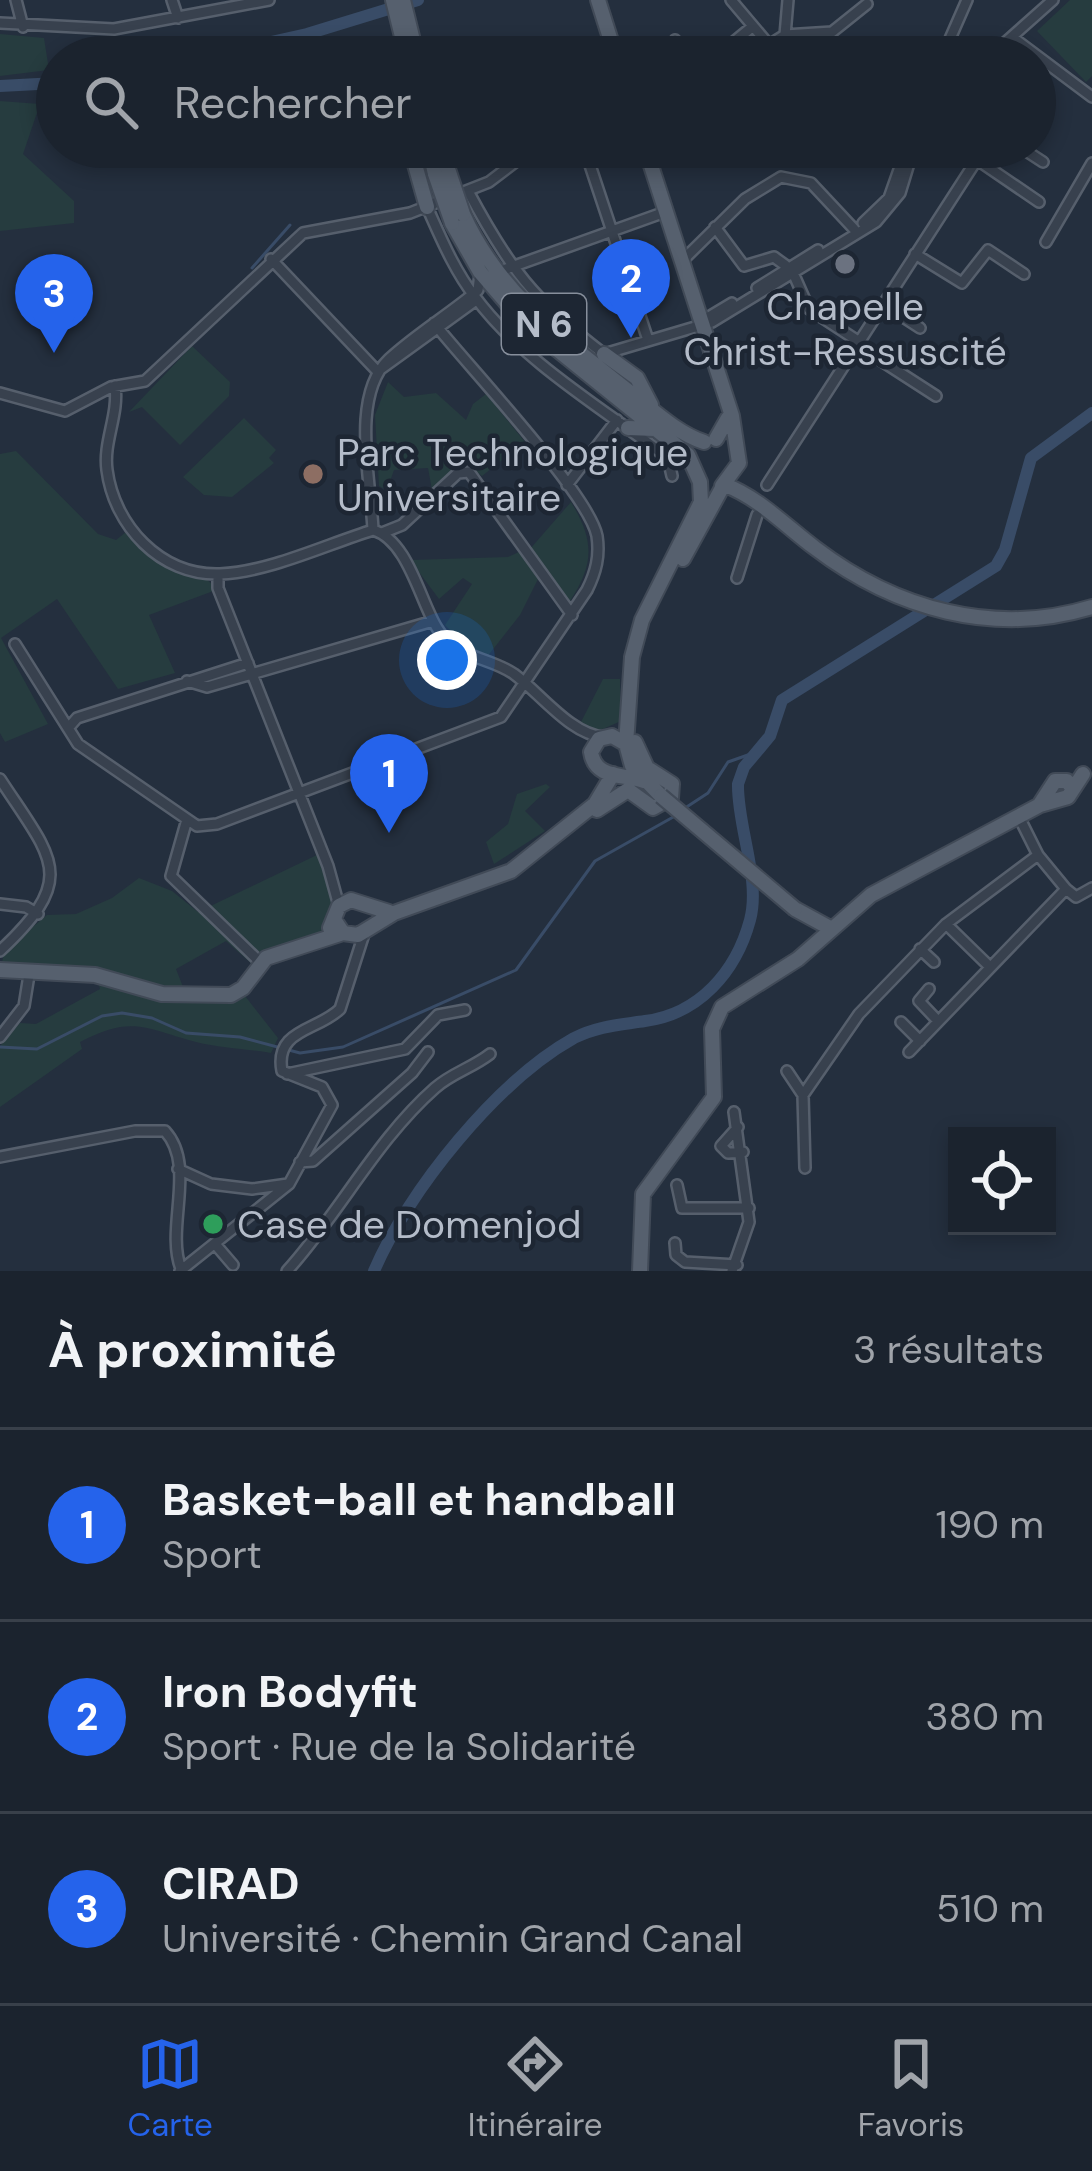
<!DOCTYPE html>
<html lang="fr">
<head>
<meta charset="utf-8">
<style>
	:root { --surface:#1b232e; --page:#242b36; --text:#f1f3f6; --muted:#a0a4aa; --line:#39404a; --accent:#2563eb }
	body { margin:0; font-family:"DM Sans",sans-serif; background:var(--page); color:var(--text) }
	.controls { position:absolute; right:36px; bottom:36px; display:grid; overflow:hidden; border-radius:0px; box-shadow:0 6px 18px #0003 }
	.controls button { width:108px; height:108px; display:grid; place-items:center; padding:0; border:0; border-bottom:3px solid var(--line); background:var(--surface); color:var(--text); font:60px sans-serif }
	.you { position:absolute; left:447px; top:660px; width:42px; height:42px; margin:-30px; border:9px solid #fff; border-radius:50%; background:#1a73e8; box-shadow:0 0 0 18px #1a73e833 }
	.badge { display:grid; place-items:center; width:78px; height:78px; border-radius:50%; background:var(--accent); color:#fff; font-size:39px; font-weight:700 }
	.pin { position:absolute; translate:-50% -99px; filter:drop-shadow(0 3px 6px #0008) }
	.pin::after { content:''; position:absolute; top:63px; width:42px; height:36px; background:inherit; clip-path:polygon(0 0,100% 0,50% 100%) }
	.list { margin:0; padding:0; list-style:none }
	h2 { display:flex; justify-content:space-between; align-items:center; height:156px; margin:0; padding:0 48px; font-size:51px }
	h2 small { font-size:39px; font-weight:400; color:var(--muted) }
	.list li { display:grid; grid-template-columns:78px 1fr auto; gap:36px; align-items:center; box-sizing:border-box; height:192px; padding:0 48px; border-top:3px solid var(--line) }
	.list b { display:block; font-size:45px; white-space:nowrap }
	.list p { margin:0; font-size:39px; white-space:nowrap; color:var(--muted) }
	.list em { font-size:39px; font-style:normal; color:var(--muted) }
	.icon { flex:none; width:66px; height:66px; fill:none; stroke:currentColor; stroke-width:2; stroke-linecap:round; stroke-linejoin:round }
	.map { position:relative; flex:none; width:1092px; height:1271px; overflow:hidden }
	.search { position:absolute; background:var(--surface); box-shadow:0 6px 18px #0003; left:36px; right:36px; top:36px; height:132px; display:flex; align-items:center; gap:30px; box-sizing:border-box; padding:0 42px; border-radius:66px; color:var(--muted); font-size:45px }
	.sheet { height:732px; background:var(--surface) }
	nav { display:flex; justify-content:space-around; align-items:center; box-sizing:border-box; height:168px; border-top:3px solid var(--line); background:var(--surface); font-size:33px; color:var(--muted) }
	nav a { display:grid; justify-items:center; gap:6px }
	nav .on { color:var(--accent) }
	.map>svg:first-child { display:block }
	.green { fill:#263c3f }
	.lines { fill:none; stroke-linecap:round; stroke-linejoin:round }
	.stream { stroke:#394c67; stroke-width:3 }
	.river { stroke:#394c67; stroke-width:12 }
	.minor-casing { stroke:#565f6c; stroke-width:14 }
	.major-casing { stroke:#414a57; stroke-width:18 }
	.minor { stroke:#38414e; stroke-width:9 }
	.major { stroke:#56606e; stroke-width:14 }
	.major-bridge-casing { stroke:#414a57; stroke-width:18; stroke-linecap:butt }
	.major-bridge { stroke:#56606e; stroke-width:14 }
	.worship-dot { fill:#6b7280; stroke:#1d2633; stroke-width:4.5 }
	.education-dot { fill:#8d6e63; stroke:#1d2633; stroke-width:4.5 }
	.leisure-dot { fill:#2e9e5b; stroke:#1d2633; stroke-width:4.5 }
	.labels { text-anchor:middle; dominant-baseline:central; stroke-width:9; stroke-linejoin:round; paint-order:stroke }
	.shield { fill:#1d2633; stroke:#878f9c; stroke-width:3 }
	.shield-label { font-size:36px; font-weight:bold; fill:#b4bcc9 }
	.poi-label { font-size:39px; fill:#b4bcc9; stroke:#1d2633; text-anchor:start }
</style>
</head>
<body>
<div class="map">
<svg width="1092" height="1271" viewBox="0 0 1092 1271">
	<rect width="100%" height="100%" fill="#242f3e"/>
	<path class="green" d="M 1070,0 L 1092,0 L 1092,76 L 1086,82 L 1037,31 Z
		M 0,34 L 44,38 L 49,70 L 0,76 Z
		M 0,101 L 40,104 L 23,154 L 74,201 L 74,223 L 0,231 Z
		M 192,346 L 230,382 L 229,396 L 180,445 L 142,407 L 129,412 Z
		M 388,382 L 404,397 L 436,393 L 466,420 L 473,404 L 486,394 L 525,442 L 482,476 L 465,462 L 432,490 L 428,468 L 394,470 L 387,490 L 379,486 L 375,415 Z
		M 244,418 L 276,450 L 269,458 L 274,463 L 232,497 L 204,495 L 183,477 Z
		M 16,451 L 98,534 L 116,540 L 126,532 C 150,556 199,562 216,590 L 149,615 L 175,673 L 118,689 L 57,599 L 1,638 L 48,724 L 5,742 L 0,733 L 0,454 Z
		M 571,502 C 594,540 595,563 570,601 L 530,549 Z
		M 521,551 L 539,577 L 520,615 L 487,657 L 467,647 L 445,625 L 472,584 L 463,578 L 439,599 L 410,560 L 508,557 Z
		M 603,679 L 620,679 L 621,721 L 596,732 L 581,722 Z
		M 546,784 L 550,787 L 525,811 L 545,831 L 494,864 L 486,842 L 508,824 L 517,794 Z
		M 319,854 L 333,902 L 325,930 L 253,965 L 226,941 L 176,969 L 185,992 L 111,971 L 2,962 L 5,950 L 47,915 L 76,914 L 112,898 L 139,878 L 172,891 L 198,912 Z
		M 98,982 C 146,996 195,1013 245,996 L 278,1038 L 271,1053 C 247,1049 220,1048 196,1042 C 144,1028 132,1015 80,1042 L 82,1049 L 0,1107 L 0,1046 L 20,1023 L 36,1024 L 100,989 Z"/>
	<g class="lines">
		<path class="stream" d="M 252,268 L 290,225
			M 682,810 L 708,793 L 728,762 L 762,750
			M 0,1047 L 37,1049 L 102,1016 L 122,1013 L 152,1018 L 186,1033 L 240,1037 L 300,1053 L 343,1047 L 516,970 L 595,861 L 675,816"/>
		<path class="river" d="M 204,57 L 307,34 L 418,0
			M 0,86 L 57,83
			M 374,1271 C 408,1191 497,1081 574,1038 C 598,1026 619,1025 645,1021 C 699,1014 736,972 750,920 C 761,879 737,826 738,784 L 744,767 L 770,736 L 782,700 L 996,566 L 1005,550 L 1031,458 L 1092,413"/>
		<defs>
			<path id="minor" d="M 16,0 L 23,27
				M 172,0 L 178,18
				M 731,0 L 769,45
				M 0,23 L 114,29 L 269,0
				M 785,35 L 788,0
				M 825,35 L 839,54
				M 1012,37 L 1092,97
				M 675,40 L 680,57
				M 769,45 L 785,35 L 832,32 L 867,4
				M 724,50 L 752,27
				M 942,57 L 967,0
				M 989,57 L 1053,0
				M 584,147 L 648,340
				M 1020,147 L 1043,162
				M 976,159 L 1039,202
				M 468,191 C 509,268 534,301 604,354 L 712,322 L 876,222 L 900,193 L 914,147
				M 427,207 C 441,238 454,270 475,297 C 524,363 604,409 668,458 L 672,476
				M 863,223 L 889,198 L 907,147
				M 715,227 L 744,266 L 774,257 L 785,265
				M 1046,242 L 1092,163
				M 915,254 L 962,283 L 988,250 L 1024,274
				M 271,259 L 378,372
				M 681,262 L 745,199 L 781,177 L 811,183 L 854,229
				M 506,269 L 665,212
				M 794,275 L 809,309 L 858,341
				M 757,288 L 818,250
				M 883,304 L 920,328
				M 702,321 L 732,303
				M 857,345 L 936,396
				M 382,368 L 476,300
				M 115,386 C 119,415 103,442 107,470 C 114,525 160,576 220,574 C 269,572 325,545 373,530
				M 0,393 L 65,411 L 111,387 L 145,381 L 303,233 L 410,213 L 489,182 L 535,147
				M 567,485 L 617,420
				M 767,485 L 985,147
				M 373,530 C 408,540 420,601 437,628 C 455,659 488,656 514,674 C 540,693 571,735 604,737
				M 373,530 C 371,481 350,396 389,359 C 417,333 450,314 478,290 L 480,274
				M 382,533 L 402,525 L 458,473 L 469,472 L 572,615
				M 218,574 L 218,588 L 328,866 L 339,906
				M 737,578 L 757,515
				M 15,644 L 78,744 L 197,826 L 217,824 L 501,717 L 587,590 C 596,572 600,556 597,536 C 589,494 467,365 434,323
				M 187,681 L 207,687 L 433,621
				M 70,726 L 77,718 L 248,663
				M 0,779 C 53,860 79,877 0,951
				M 186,823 L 171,876 L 261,963
				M 1066,889 L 1076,897 L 1092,888
				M 0,904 L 26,907 L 38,914
				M 946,924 L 990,967
				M 920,949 L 934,962
				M 929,989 L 919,1001 L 938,1021
				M 901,1022 L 920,1041
				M 0,1037 L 24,1006 L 29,975
				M 909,1052 L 1066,889 L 1038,855 L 1019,817
				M 787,1071 L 803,1095
				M 287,1074 L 405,1049 L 438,1015 L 465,1010
				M 738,1127 L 721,1146 L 728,1153 L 743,1152
				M 0,1157 L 135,1131 L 165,1131 C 197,1166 165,1227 181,1269
				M 300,1162 L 313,1161 L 412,1073 L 428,1052
				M 805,1168 L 803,1095 L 859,1014 L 946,924 L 1038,855
				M 178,1169 L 211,1184 L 252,1189 L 288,1184
				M 677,1185 L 682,1208 L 749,1208
				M 675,1243 L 676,1255 L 685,1262 L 737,1265
				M 215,1244 L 233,1265
				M 180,1271 L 289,1184 L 332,1105 L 322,1087 L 282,1071 C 274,1029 318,1031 340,1009 L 364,934
				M 287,1271 C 339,1214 376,1140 435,1088 C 452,1073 472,1068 490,1054
				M 732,1271 L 749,1222 L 734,1112"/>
			<path id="major" d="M 393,0 L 407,57
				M 403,0 L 417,57
				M 598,0 L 616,57
				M 410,147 L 427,207
				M 429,147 L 435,174
				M 442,147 L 448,169
				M 645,147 L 732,416 L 739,463 L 722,486
				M 463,214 C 498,292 561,338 627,390 C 651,408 676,433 704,442
				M 452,223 L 480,272 L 523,322 L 688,455 L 700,482 L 701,502 L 642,620 L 632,657 L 626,744 L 632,766 L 661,796
				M 604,354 L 637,378 L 651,405
				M 628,428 L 655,429
				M 716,439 L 728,418
				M 725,485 C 758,497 788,528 815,548 C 895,609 994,637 1092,607
				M 683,559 L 723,486
				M 626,744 L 612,736 L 599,739 L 591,752 C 595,779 622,774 644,781
				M 1040,804 L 1055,781 L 1067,781 L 1072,788
				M 597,810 L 628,790 L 653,808 L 671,798 L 672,784 L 647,768 L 635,742
				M 795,909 L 828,927
				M 335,921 L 343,933 L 358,935 L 394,913 L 511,871 L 595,804 L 613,774
				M 330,928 L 339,906 L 351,900 L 389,912
				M 0,970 L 95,975 L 162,994 L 231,995 L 243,988 L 266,958 L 343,933
				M 640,1271 L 643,1194 L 714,1097 L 712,1029 L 722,1007 L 798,959 L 871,895 L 1040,805 L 1068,797 L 1083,774"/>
		</defs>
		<use href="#minor" class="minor-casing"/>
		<use href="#major" class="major-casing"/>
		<use href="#minor" class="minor"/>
		<use href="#major" class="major"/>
		<defs>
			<path id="major-bridge" d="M 448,169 L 463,214
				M 435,174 L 452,223
				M 661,796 L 795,909"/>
		</defs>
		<use href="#major-bridge" class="major-bridge-casing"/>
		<use href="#major-bridge" class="major-bridge"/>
	</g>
	<circle class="worship-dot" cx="845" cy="264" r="12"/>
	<circle class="education-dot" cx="313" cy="474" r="12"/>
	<circle class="leisure-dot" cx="213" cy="1224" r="12"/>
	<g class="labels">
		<rect class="shield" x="502" y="294" width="84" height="60" rx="9"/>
		<g class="shield-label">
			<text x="544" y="324">N 6</text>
		</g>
		<g class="poi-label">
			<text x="845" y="306" text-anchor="middle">Chapelle<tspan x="845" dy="45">Christ-Ressuscité</tspan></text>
			<text x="337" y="452">Parc Technologique<tspan x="337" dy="45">Universitaire</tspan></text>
			<text x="237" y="1224">Case de Domenjod</text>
		</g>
	</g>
</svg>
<div class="controls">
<button><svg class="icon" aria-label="locate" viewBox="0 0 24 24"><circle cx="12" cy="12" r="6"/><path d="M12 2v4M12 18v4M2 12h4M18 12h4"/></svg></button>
</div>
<div class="you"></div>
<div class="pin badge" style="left:389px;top:833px">1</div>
<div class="pin badge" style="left:631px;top:338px">2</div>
<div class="pin badge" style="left:54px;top:353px">3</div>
<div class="search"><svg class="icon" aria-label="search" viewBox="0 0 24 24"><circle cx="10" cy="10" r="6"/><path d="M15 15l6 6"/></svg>Rechercher</div>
</div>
<section class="sheet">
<h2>À proximité<small>3 résultats</small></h2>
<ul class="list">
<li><span class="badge">1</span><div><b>Basket-ball et handball</b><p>Sport</p></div><em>190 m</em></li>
<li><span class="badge">2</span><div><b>Iron Bodyfit</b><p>Sport · Rue de la Solidarité</p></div><em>380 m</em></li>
<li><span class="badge">3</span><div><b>CIRAD</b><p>Université · Chemin Grand Canal</p></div><em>510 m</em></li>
</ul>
</section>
<nav>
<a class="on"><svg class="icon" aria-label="map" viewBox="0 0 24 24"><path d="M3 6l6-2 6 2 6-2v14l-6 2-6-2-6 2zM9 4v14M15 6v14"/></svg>Carte</a>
<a><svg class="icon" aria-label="directions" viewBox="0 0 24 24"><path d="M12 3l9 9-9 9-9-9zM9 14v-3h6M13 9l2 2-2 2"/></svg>Itinéraire</a>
<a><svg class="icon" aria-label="saved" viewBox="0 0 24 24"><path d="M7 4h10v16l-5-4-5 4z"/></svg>Favoris</a>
</nav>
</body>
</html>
